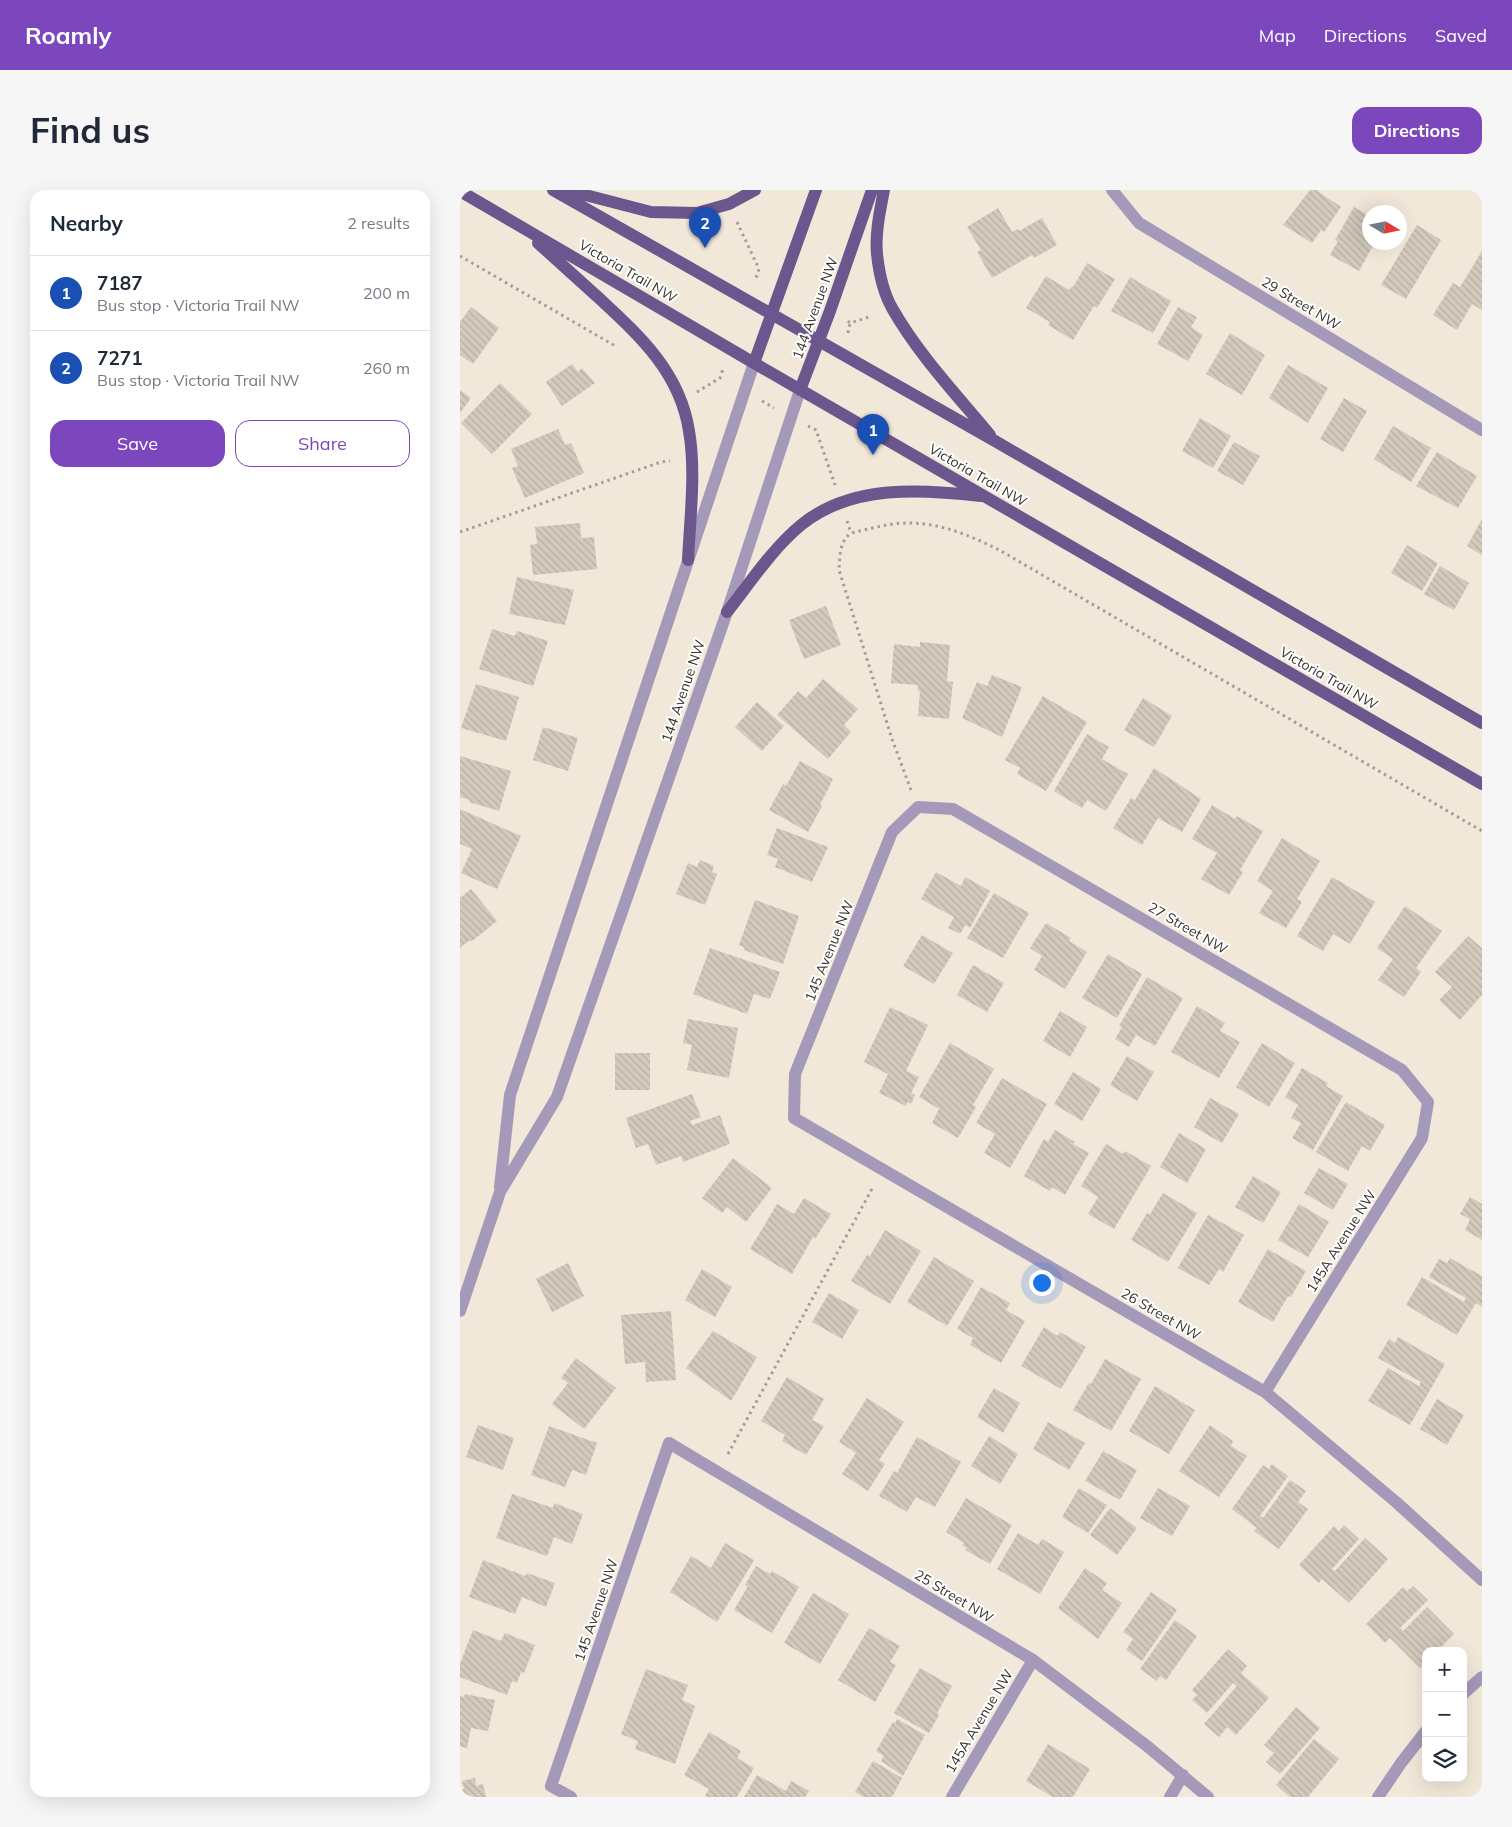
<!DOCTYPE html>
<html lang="en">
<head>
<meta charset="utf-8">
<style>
	:root { --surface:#fff; --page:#f6f6f7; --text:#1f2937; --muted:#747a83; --line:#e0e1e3; --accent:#7c46bd }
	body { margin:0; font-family:Mulish,sans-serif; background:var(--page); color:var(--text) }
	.controls { position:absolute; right:15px; bottom:15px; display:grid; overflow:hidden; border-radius:10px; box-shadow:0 5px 20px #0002 }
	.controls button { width:45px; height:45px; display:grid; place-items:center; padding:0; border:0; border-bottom:1px solid var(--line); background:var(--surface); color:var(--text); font:25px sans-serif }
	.compass { position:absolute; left:902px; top:15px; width:45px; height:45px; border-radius:50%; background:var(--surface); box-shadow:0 5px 20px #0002; rotate:100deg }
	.you { position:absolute; left:581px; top:1092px; width:18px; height:18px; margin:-12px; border:4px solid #fff; border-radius:50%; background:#1a73e8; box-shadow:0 0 0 8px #1a73e833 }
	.badge { display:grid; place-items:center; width:32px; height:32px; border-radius:50%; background:var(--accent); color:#fff; font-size:16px; font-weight:700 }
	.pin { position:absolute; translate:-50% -41px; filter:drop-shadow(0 1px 2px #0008) }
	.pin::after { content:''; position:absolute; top:26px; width:18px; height:15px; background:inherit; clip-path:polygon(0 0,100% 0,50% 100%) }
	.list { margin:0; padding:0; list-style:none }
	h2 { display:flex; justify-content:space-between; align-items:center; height:65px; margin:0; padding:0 20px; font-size:21px }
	h2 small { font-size:16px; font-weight:400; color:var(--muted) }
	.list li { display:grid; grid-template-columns:32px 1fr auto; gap:15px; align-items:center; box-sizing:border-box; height:75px; padding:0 20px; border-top:1px solid var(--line) }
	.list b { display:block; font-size:19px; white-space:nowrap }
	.list p { margin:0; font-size:16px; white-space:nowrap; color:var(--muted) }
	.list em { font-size:16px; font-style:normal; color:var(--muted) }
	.actions { display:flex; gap:10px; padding:15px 20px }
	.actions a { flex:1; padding:11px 0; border:1px solid var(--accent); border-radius:15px; text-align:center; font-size:18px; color:var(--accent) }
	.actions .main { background:var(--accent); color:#fff }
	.icon { flex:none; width:28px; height:28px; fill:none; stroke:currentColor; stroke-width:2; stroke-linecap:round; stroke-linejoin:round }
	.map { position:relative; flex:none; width:1022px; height:1607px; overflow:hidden; border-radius:15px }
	header { display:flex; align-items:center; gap:30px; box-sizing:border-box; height:70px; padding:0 25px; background:var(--accent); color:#fff }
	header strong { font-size:24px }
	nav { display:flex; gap:28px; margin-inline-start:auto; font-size:18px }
	.intro { display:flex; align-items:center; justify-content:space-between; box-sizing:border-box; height:120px; padding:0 30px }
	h1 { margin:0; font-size:35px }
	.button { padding:12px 22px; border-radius:15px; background:var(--accent); color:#fff; font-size:18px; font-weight:700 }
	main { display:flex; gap:30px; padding:0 30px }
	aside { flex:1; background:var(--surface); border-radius:15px; box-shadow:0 5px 20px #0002 }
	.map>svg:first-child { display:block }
	.building { fill:url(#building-back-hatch) }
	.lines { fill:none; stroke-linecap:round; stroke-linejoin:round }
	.path { stroke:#a49d92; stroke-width:3; stroke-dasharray:2.5 4; stroke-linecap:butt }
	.minor { stroke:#a499b9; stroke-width:12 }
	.major { stroke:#6b568d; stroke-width:12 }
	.labels { text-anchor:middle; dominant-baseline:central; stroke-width:4; stroke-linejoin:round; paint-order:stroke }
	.street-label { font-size:14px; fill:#36332d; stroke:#fff }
</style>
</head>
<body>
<header>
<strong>Roamly</strong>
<nav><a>Map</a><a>Directions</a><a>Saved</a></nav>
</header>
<div class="intro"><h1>Find us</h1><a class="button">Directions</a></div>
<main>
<aside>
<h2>Nearby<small>2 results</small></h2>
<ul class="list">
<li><span class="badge" style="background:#1a4fb4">1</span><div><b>7187</b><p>Bus stop · Victoria Trail NW</p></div><em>200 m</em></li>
<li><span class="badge" style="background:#1a4fb4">2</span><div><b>7271</b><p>Bus stop · Victoria Trail NW</p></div><em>260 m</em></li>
</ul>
<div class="actions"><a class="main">Save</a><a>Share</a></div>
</aside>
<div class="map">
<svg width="1022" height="1607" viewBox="0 0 1022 1607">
	<defs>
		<pattern id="building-back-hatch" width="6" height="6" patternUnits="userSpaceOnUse" patternTransform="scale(1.25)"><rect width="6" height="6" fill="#d4cabc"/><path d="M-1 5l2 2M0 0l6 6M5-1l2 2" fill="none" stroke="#b7aea2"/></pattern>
	</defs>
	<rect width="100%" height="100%" fill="#f2e8da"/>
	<path class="building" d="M 850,0 L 856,0 L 881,17 L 864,42 L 861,40 L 852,53 L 823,35 Z
		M 894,17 L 909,26 L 909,52 L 915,52 L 899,81 L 870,65 L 878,51 L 875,50 Z
		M 538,18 L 552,42 L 558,39 L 559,41 L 582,28 L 597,55 L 574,68 L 572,65 L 532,88 L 517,62 L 521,60 L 507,37 Z
		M 957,35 L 981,50 L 946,109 L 921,95 Z
		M 1022,61 L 1022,120 L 1012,114 L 997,140 L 973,125 L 993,93 L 1000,97 Z
		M 627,73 L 655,89 L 637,118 L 634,116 L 613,150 L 588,135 L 590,132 L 566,118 L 586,86 L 609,100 L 612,96 L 613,97 Z
		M 670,87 L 711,111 L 693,143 L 651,121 Z
		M 11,117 L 39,138 L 13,174 L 0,165 L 0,132 Z
		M 718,117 L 737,127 L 731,137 L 743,145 L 728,171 L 697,154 Z
		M 770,143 L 805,165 L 782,205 L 746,184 Z
		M 112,174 L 118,182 L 122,178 L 135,193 L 102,216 L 86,192 Z
		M 828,175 L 868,198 L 848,233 L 809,208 Z
		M 40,193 L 72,224 L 32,264 L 1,233 Z
		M 0,200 L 11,208 L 0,223 Z
		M 884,208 L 907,221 L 883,262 L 860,249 Z
		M 740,228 L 771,246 L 753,278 L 722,261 Z
		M 933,236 L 971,258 L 951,292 L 914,269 Z
		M 98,239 L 105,255 L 111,253 L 124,283 L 65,308 L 52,278 L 58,276 L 51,259 Z
		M 774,252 L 800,266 L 783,295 L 757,281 Z
		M 977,262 L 1017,286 L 998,318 L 956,296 Z
		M 1022,329 L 1022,365 L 1007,356 Z
		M 120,333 L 121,348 L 134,347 L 137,379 L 73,385 L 70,355 L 77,354 L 75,337 Z
		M 947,355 L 978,373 L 962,401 L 931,383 Z
		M 980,376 L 1009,393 L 994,420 L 964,404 Z
		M 57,387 L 114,400 L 105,435 L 49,424 Z
		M 366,416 L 381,455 L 344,469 L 329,430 Z
		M 32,439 L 55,446 L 57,441 L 88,451 L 73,496 L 19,479 Z
		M 460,452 L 490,455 L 487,491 L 493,492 L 489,529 L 458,526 L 460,501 L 458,501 L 458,495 L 431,493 L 434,454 L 460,457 Z
		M 532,485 L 562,497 L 542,547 L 502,528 L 517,492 L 527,496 Z
		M 363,489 L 398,519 L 384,535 L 391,542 L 368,569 L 317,525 L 338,501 L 346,508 Z
		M 16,494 L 59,507 L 46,551 L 1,538 Z
		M 583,506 L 627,532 L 586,601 L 557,584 L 560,578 L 545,570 Z
		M 683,508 L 712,526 L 694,557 L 664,540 Z
		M 297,512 L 324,536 L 302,561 L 275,537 Z
		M 83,537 L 118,548 L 108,581 L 73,570 Z
		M 627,544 L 649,557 L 642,569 L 668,584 L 646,621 L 627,610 L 622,618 L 594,601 Z
		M 0,566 L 51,581 L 39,621 L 9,612 L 10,610 L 0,607 Z
		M 340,571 L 373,589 L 360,615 L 362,616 L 348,642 L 309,620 L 323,594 L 326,596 Z
		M 694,578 L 741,609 L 722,642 L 698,628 L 682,655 L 653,638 L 671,608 L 675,610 Z
		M 752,615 L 775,629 L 777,626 L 803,641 L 780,680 L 783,682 L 769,705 L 741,689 L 757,663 L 732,649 Z
		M 0,619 L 61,646 L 37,699 L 1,683 L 12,659 L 0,654 Z
		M 317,638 L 368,657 L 352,692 L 315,677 L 318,669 L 307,665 Z
		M 822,648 L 860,671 L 837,709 L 842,712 L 826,738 L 799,723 L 813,701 L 797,691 Z
		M 240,670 L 254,676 L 252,682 L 257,684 L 245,715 L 216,704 L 228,673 L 237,677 Z
		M 476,682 L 501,696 L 505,687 L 530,701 L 510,738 L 505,735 L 500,744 L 488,738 L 494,727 L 461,709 Z
		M 872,687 L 915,712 L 890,754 L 873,744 L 863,761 L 837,746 Z
		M 11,699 L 37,731 L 11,752 L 10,750 L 0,758 L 0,708 Z
		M 534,703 L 569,723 L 543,768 L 507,748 Z
		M 295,710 L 339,726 L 323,774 L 284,760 L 285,758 L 279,755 Z
		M 945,716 L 982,741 L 956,778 L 961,782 L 944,807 L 918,790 L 933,769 L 917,758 Z
		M 586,733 L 611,748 L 609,751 L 627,762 L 605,799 L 574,780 L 582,766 L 570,758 Z
		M 462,745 L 493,763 L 474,794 L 443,776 Z
		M 1008,746 L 1022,758 L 1022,805 L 1000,830 L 979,810 L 992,797 L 975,782 Z
		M 250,758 L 320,782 L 310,809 L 294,804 L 287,824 L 233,804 Z
		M 648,764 L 682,784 L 657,828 L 622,808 Z
		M 513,775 L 544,793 L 527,822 L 497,805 Z
		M 687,787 L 723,808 L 695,856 L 676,845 L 669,857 L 655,849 L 662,837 L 659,836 Z
		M 737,816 L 765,833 L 760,841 L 780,852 L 759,888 L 711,862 Z
		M 430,817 L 468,835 L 446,881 L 459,887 L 451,903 L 455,905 L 451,914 L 447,912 L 446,916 L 419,903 L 428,884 L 404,872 Z
		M 600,821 L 627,837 L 610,867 L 583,851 Z
		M 228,829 L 278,838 L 269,888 L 227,880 L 232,855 L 223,853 Z
		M 490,853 L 534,879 L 513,915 L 516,917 L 498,948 L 472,933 L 479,919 L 459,907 Z
		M 802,853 L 835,873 L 809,917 L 776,897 Z
		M 155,863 L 190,863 L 190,900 L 155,900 Z
		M 667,866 L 694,882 L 677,911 L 650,895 Z
		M 842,878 L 868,893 L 866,896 L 883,906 L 853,960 L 832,948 L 841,933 L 831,928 L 838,915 L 825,907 Z
		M 613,882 L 641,899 L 622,931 L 594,914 Z
		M 542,888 L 587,914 L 550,978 L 524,963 L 535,944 L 516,933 Z
		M 232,904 L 241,927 L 230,931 L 232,935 L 260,925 L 270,954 L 223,972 L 221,966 L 196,975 L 188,954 L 176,958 L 166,928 Z
		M 750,908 L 779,924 L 762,953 L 734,937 Z
		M 886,912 L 925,935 L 910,961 L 902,956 L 888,981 L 856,962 Z
		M 595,940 L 615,952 L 613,954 L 629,963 L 605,1005 L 592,997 L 590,1001 L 564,986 L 584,949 L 588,952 Z
		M 719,943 L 746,959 L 727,993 L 700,977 Z
		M 646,954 L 663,964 L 665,961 L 691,976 L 654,1039 L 628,1024 L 638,1007 L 621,996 Z
		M 273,968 L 312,998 L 286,1032 L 267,1017 L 262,1023 L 242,1008 Z
		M 859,978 L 888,994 L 873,1020 L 844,1003 Z
		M 793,986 L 821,1002 L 803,1033 L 775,1017 Z
		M 703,1003 L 737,1023 L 708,1072 L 671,1050 L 687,1023 L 690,1024 Z
		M 1010,1007 L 1022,1014 L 1022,1050 L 1005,1040 L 1010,1029 L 1000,1024 Z
		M 344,1008 L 371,1024 L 355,1049 L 353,1047 L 332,1084 L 290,1059 L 317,1014 L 334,1024 Z
		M 839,1014 L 869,1032 L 848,1067 L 818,1050 Z
		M 748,1025 L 784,1045 L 763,1082 L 759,1079 L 749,1095 L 718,1078 Z
		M 425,1040 L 461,1061 L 430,1114 L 391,1091 L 407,1065 L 410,1066 Z
		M 808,1059 L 846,1081 L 831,1107 L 828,1106 L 813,1132 L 778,1112 Z
		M 474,1067 L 514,1091 L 487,1136 L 447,1112 Z
		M 990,1068 L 1022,1086 L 1022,1117 L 1016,1113 L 997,1145 L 946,1115 L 962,1087 L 1004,1112 L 1006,1108 L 969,1087 L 979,1069 L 987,1073 Z
		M 108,1073 L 124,1106 L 92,1122 L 76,1089 Z
		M 242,1079 L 272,1097 L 255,1127 L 225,1110 Z
		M 521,1097 L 550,1113 L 546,1120 L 565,1131 L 541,1173 L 510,1155 L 513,1148 L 497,1139 Z
		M 369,1103 L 399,1120 L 382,1149 L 352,1132 Z
		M 211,1121 L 216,1190 L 186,1192 L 185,1172 L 165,1174 L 161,1125 Z
		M 584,1137 L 598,1146 L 600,1142 L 626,1157 L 601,1199 L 561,1176 Z
		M 253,1141 L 297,1167 L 271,1211 L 226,1178 Z
		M 938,1147 L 985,1174 L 950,1235 L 908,1211 L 928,1178 L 959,1196 L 961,1192 L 918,1168 L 929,1149 L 935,1153 Z
		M 116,1168 L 156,1198 L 124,1239 L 92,1214 L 108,1193 L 101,1188 Z
		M 645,1169 L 681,1189 L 651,1241 L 613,1220 L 629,1193 L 631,1194 Z
		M 327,1187 L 364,1209 L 352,1230 L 364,1236 L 346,1265 L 322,1251 L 325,1245 L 301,1231 Z
		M 695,1196 L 735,1220 L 709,1264 L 669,1241 Z
		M 534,1198 L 560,1213 L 543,1243 L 517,1227 Z
		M 407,1208 L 444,1232 L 419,1270 L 425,1274 L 408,1301 L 382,1284 L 396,1263 L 379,1252 Z
		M 977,1209 L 1004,1225 L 987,1255 L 960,1239 Z
		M 588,1232 L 625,1253 L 609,1280 L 573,1259 Z
		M 18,1235 L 54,1248 L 43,1280 L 6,1267 Z
		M 750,1235 L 773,1251 L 771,1256 L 787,1266 L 759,1307 L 719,1281 Z
		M 89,1236 L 137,1253 L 126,1285 L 112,1280 L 105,1297 L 71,1285 Z
		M 529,1246 L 558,1264 L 540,1294 L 511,1276 Z
		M 457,1247 L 501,1272 L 475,1317 L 456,1307 L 447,1322 L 419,1306 L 434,1281 L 437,1283 Z
		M 643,1261 L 677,1280 L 660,1310 L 625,1291 Z
		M 812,1274 L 828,1286 L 800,1326 L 803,1328 L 830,1290 L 846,1301 L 838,1312 L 848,1319 L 819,1359 L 794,1341 L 797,1338 L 772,1319 L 803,1275 L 809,1279 Z
		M 619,1298 L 647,1315 L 628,1343 L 602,1327 Z
		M 698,1298 L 730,1316 L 712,1346 L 680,1328 Z
		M 52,1304 L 93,1318 L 94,1313 L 123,1324 L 112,1354 L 94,1347 L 87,1366 L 36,1348 Z
		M 506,1308 L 552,1335 L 530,1374 L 505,1360 L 507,1358 L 502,1355 L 504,1353 L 486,1342 Z
		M 650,1318 L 677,1338 L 657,1365 L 630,1345 Z
		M 884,1335 L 899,1349 L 872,1379 L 875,1381 L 905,1348 L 928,1369 L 889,1413 L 862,1389 L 859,1393 L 839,1375 L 874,1336 L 879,1341 Z
		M 558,1343 L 578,1355 L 582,1349 L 604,1362 L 580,1404 L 537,1379 Z
		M 265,1353 L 294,1370 L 257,1432 L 210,1402 L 231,1366 L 251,1378 Z
		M 23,1370 L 65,1386 L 67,1383 L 95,1393 L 86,1417 L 62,1407 L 55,1424 L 9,1407 Z
		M 296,1376 L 310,1384 L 312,1381 L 339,1397 L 312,1443 L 274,1420 L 288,1396 L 285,1395 Z
		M 625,1378 L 647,1393 L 642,1400 L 662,1413 L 638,1449 L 598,1418 Z
		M 953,1396 L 968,1410 L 940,1438 L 943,1441 L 967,1417 L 994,1444 L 977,1461 L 966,1461 L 966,1472 L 960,1478 L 930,1448 L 925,1453 L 906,1434 L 943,1397 L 947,1401 Z
		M 691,1402 L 717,1420 L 682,1471 L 666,1460 L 673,1449 L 663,1442 Z
		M 353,1403 L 389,1424 L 360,1474 L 324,1453 Z
		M 715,1430 L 737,1446 L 706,1490 L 700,1486 L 697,1491 L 680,1479 Z
		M 409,1438 L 440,1456 L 430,1472 L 436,1475 L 415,1512 L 378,1490 Z
		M 13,1440 L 41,1451 L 45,1443 L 75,1455 L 64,1483 L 61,1482 L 57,1493 L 52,1491 L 47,1505 L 0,1487 L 0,1474 Z
		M 768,1459 L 787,1476 L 781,1483 L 809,1508 L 776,1545 L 767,1537 L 759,1547 L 744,1534 L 777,1496 L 773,1493 L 747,1523 L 732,1510 L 737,1505 L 732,1500 Z
		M 460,1478 L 492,1496 L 477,1523 L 479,1525 L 469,1543 L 434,1523 Z
		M 186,1479 L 228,1495 L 222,1510 L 235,1516 L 215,1574 L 175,1559 L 178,1551 L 161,1544 Z
		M 5,1504 L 35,1510 L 28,1541 L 11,1538 L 7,1558 L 0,1556 L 0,1506 L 4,1507 Z
		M 836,1517 L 860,1538 L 820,1584 L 806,1572 L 814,1563 L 804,1555 Z
		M 437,1529 L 465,1545 L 443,1586 L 421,1571 L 424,1566 L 416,1561 L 433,1532 L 435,1533 Z
		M 249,1542 L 281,1561 L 277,1568 L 294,1578 L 277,1607 L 248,1607 L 245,1606 L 249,1599 L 224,1585 Z
		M 854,1549 L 879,1569 L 848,1607 L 830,1607 L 816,1595 Z
		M 588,1554 L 630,1579 L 613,1607 L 593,1607 L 566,1591 Z
		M 413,1571 L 442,1588 L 432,1607 L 404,1607 L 395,1602 Z
		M 297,1585 L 326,1601 L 331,1591 L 349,1601 L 345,1607 L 284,1607 Z
		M 15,1588 L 16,1596 L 23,1594 L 26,1607 L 0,1607 L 0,1600 L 4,1599 L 2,1591 Z"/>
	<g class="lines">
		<path class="path" d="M 277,32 L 299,79 L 295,91
			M 0,66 L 157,157
			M 388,131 L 390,133 L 412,126
			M 388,143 L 390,133
			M 237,202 L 260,188 L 263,179
			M 302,211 L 314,218
			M 348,236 L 356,240 L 375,295
			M 387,331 L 391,343
			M 0,342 L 201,272 L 210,271
			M 451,600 L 432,549 L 379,380 C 380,366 379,352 391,343 C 405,340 419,336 433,334 C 472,329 508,344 541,361 L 1022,641
			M 268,1264 L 413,997"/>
		<path class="minor" d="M 652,0 L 679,33 L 1022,240
			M 40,997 L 50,905 L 294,173
			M 0,1121 L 40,1002 L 97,907 L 267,422 L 340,200
			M 805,1202 L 962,948 L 968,912 L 942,880 L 493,619 L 458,617 L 432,642 L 335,884 L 334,928 L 805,1202 L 936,1312 L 1022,1390
			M 1003,1504 L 1022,1487
			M 111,1607 L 91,1596 L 209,1253 L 573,1470 L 687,1556 L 748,1607
			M 492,1607 L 573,1470
			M 710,1607 L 723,1585
			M 918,1607 L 941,1573 L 966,1541"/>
		<path class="major" d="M 93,0 L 535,251 L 1022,533
			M 106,0 L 191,22 L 237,23 L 269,14 L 295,0
			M 424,0 C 420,21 415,43 417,64 C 419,83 423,102 432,118 C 458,164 496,204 530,245
			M 0,1 L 294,173 L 1022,594
			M 78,53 C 99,72 119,90 140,109 C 181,147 220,183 229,241 C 236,281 230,328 228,370
			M 294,173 L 356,0
			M 340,200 L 370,121 L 412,0
			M 267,422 C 290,393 312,359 341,335 C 391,294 462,299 521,306"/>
	</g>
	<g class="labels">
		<g class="street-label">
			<text transform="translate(168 81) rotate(30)">Victoria Trail NW</text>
			<text transform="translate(841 113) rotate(31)">29 Street NW</text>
			<text transform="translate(355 118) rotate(-70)">144 Avenue NW</text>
			<text transform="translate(518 285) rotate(30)">Victoria Trail NW</text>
			<text transform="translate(869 488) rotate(30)">Victoria Trail NW</text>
			<text transform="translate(223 501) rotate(-71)">144 Avenue NW</text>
			<text transform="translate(728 738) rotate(30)">27 Street NW</text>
			<text transform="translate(369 761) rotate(-68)">145 Avenue NW</text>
			<text transform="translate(881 1051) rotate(-58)">145A Avenue NW</text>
			<text transform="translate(701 1124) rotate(30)">26 Street NW</text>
			<text transform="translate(494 1406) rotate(31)">25 Street NW</text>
			<text transform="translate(136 1420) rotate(-71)">145 Avenue NW</text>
			<text transform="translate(519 1531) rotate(-59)">145A Avenue NW</text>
		</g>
	</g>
</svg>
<div class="controls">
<button>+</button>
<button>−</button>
<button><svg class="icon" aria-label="layers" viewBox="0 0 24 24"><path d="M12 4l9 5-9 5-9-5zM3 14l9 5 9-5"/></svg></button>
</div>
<svg class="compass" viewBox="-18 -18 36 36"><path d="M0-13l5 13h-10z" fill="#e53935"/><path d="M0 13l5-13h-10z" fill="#747a83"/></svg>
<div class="you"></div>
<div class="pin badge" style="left:413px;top:265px;background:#1a4fb4">1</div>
<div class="pin badge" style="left:245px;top:58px;background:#1a4fb4">2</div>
</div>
</main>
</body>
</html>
